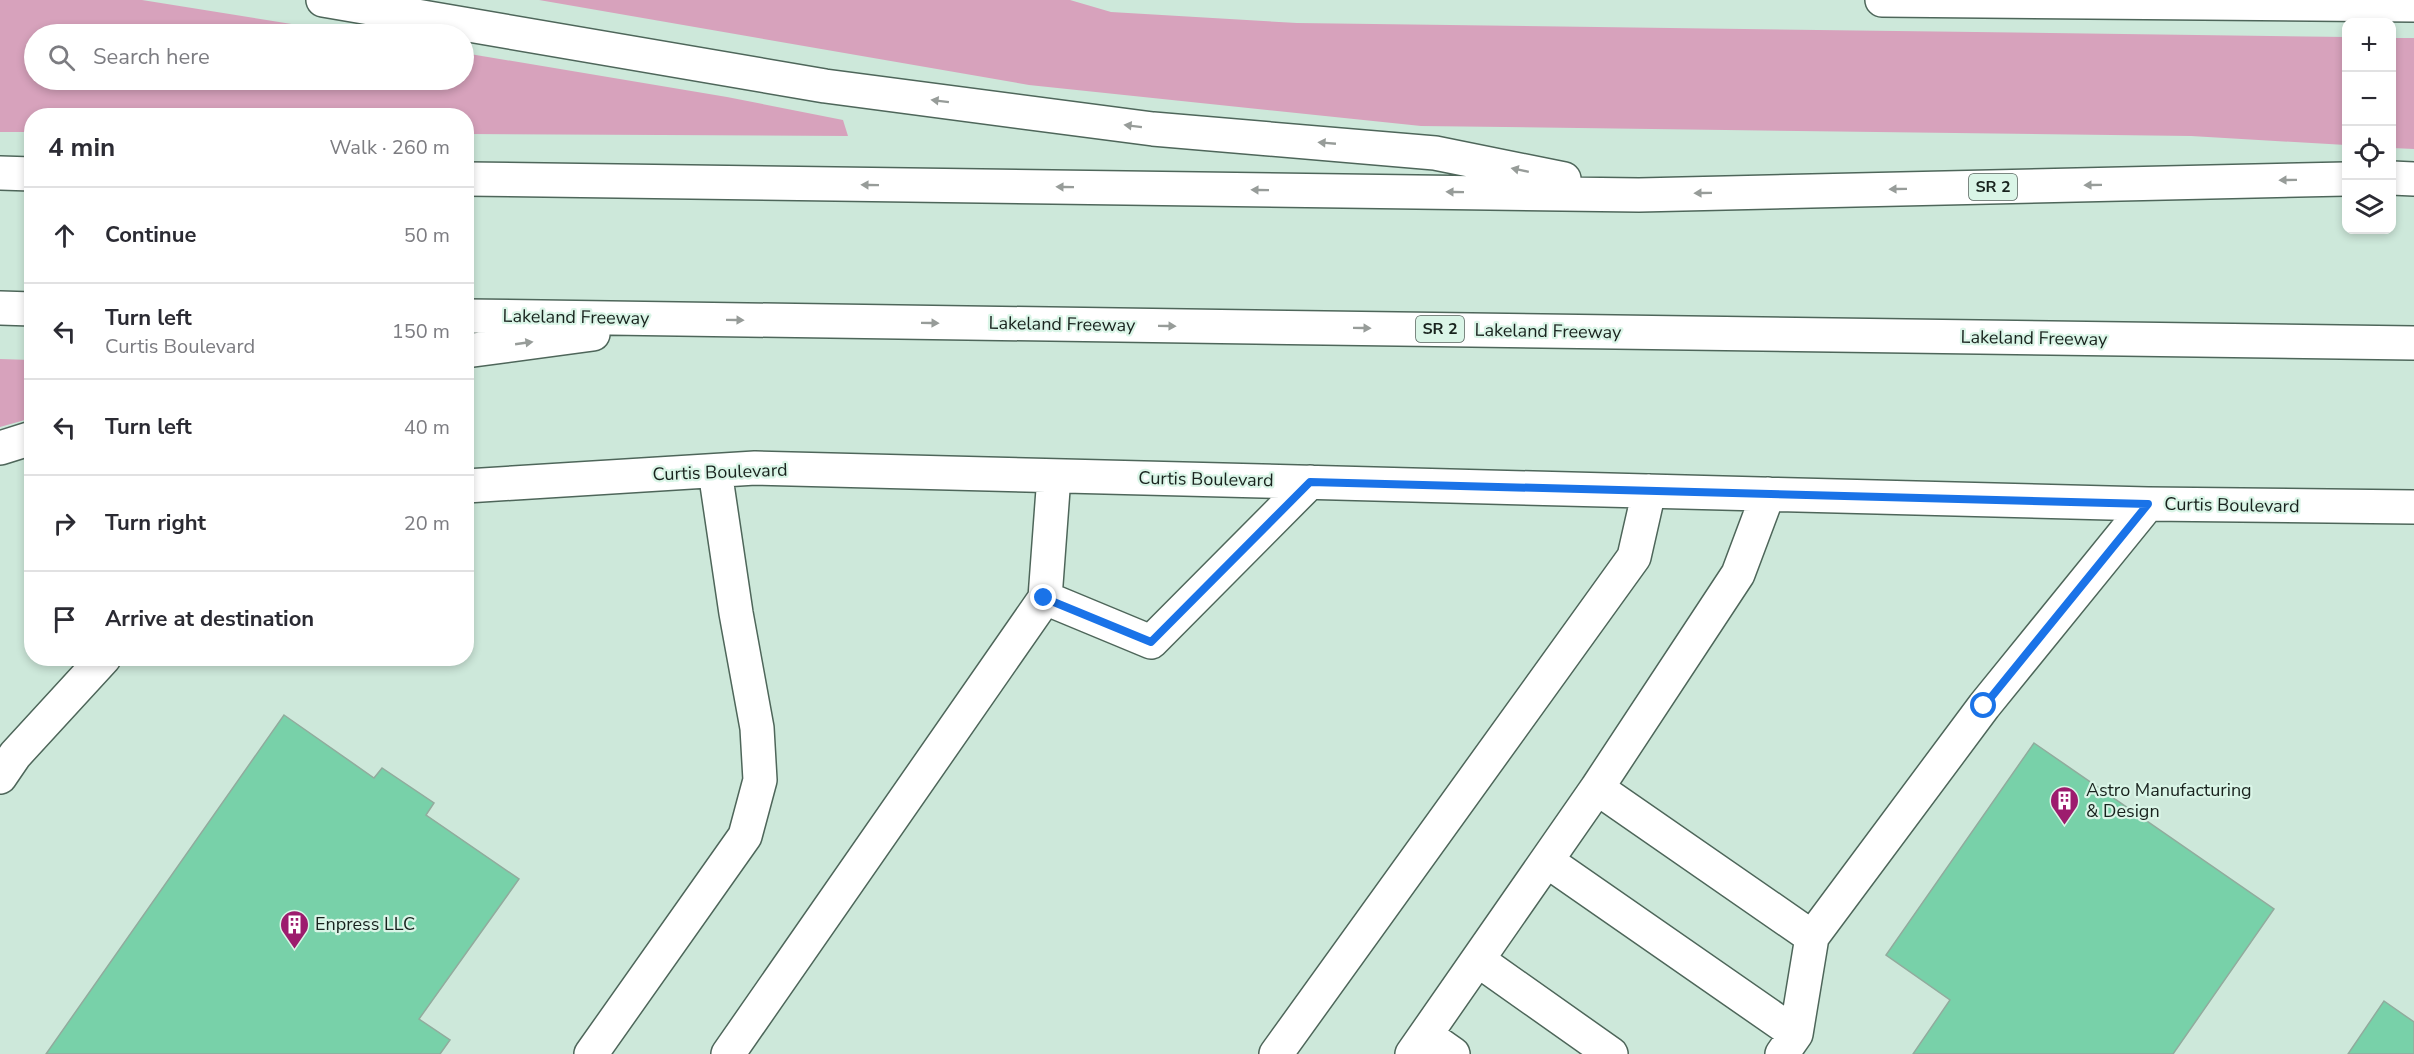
<!DOCTYPE html>
<html lang="en">
<head>
<meta charset="utf-8">
<style>
	:root { --surface:#fff; --page:#f2f2f3; --text:#2b2b33; --muted:#7c7c81; --line:#e1e1e2 }
	body { margin:0; font-family:"Nunito Sans",sans-serif; background:var(--page); color:var(--text) }
	.controls { position:absolute; right:18px; top:18px; display:grid; overflow:hidden; border-radius:12px; box-shadow:0 3px 9px #0003 }
	.controls button { width:54px; height:54px; display:grid; place-items:center; padding:0; border:0; border-bottom:2px solid var(--line); background:var(--surface); color:var(--text); font:30px sans-serif }
	.stop { position:absolute; width:18px; height:18px; margin:-14px; border:4px solid #1a73e8; border-radius:50%; background:#fff }
	.stop.end { background:#1a73e8; border-color:#fff; box-shadow:0 2px 6px #0008 }
	.list { margin:0; padding:0; list-style:none }
	h2 { display:flex; justify-content:space-between; align-items:center; height:78px; margin:0; padding:0 24px; font-size:26px }
	h2 small { font-size:20px; font-weight:400; color:var(--muted) }
	.list li { display:grid; grid-template-columns:39px 1fr auto; gap:18px; align-items:center; box-sizing:border-box; height:96px; padding:0 24px; border-top:2px solid var(--line) }
	.list b { display:block; font-size:22px; white-space:nowrap }
	.list p { margin:0; font-size:20px; white-space:nowrap; color:var(--muted) }
	.list em { font-size:20px; font-style:normal; color:var(--muted) }
	.icon { flex:none; width:33px; height:33px; fill:none; stroke:currentColor; stroke-width:2; stroke-linecap:round; stroke-linejoin:round }
	.map { position:relative; flex:none; width:2414px; height:1054px; overflow:hidden }
	.search { position:absolute; background:var(--surface); box-shadow:0 3px 9px #0003; left:24px; top:24px; width:450px; height:66px; display:flex; align-items:center; gap:15px; box-sizing:border-box; padding:0 21px; border-radius:33px; color:var(--muted); font-size:22px }
	.panel { position:absolute; background:var(--surface); box-shadow:0 3px 9px #0003; left:24px; top:108px; width:450px; height:558px; border-radius:24px }
	.map>svg:first-child { display:block }
	.green { fill:#d7a2bc }
	.building { fill:#78d1a9; stroke:#91ab9d; stroke-width:1.5 }
	.lines { fill:none; stroke-linecap:round; stroke-linejoin:round }
	.minor-casing { stroke:#4e665a; stroke-width:36 }
	.highway-casing { stroke:#4e665a; stroke-width:36 }
	.minor { stroke:#fff; stroke-width:33 }
	.highway { stroke:#fff; stroke-width:33 }
	.oneway { fill:#979c99 }
	.route { stroke:#1a73e8; stroke-width:8 }
	.labels { text-anchor:middle; dominant-baseline:central; stroke-width:4.5; stroke-linejoin:round; paint-order:stroke }
	.shield { fill:#daf5e7; stroke:#52615a; stroke-width:1.5 }
	.shield-label { font-size:16px; font-weight:bold; fill:#18221d }
	.street-label { font-size:18px; fill:#18221d; stroke:#daf5e7 }
	.poi-label { font-size:18px; fill:#18221d; stroke:#daf5e7; text-anchor:start }
</style>
</head>
<body>
<div class="map">
<svg width="2414" height="1054" viewBox="0 0 2414 1054">
	<rect width="100%" height="100%" fill="#cde8da"/>
	<path class="green" d="M 0,0 L 142,0 L 354,34 L 34,34 L 34,80 L 464,80 L 464,53 L 727,97 L 843,120 L 848,136 L 467,134 L 466,116 L 32,116 L 31,132 L 0,132 Z
		M 539,0 L 1070,0 L 1111,12 L 1297,23 L 2346,37 L 2346,145 L 2191,136 L 1421,126 L 1029,85 Z
		M 2392,38 L 2414,38 L 2414,149 L 2392,148 Z
		M 0,359 L 31,360 L 32,418 L 0,427 Z"/>
	<path class="building" d="M 284,715 L 374,778 L 382,768 L 434,803 L 426,815 L 519,879 L 419,1019 L 450,1040 L 440,1054 L 46,1054 Z
		M 2034,743 L 2274,909 L 2173,1054 L 1913,1054 L 1950,1000 L 1886,955 Z
		M 2384,1001 L 2414,1022 L 2414,1054 L 2348,1054 Z"/>
	<g class="lines">
		<defs>
			<path id="minor" d="M 1882,0 L 2414,5
				M 466,486 L 755,468 L 2148,504 L 2414,507
				M 1768,494 L 1738,574 L 1597,788 L 1812,937 L 1984,706 L 2148,504
				M 1045,598 L 1151,642 L 1310,482
				M 0,777 L 15,755 L 104,658
				M 1547,861 L 1796,1034
				M 1478,960 L 1611,1054
				M 1426,1035 L 1453,1054
				M 591,1054 L 745,836 L 760,780 L 757,728 L 736,613 L 715,471
				M 728,1054 L 1045,598 L 1054,476
				M 1276,1054 L 1634,557 L 1649,491
				M 1412,1054 L 1597,788
				M 1782,1054 L 1796,1034 L 1812,937"/>
			<path id="highway" d="M 323,0 L 825,86 L 1153,129 L 1435,153 L 1564,179
				M 0,173 L 32,174
				M 2392,178 L 2414,179
				M 466,179 L 1639,195 L 2346,179
				M 0,308 L 32,309
				M 466,316 L 2414,343
				M 466,351 L 593,334
				M 0,448 L 32,438"/>
		</defs>
		<use href="#minor" class="minor-casing"/>
		<use href="#highway" class="highway-casing"/>
		<use href="#minor" class="minor"/>
		<use href="#highway" class="highway"/>
	</g>
	<defs><path id="oneway-solid" d="M-6-.8H1V-3.2L6.5 0L1 3.2V.8H-6Z" transform="scale(1.5)"/></defs>
	<g class="oneway">
		<use href="#oneway-solid" transform="translate(940 101) rotate(-173)"/>
		<use href="#oneway-solid" transform="translate(1133 126) rotate(-173)"/>
		<use href="#oneway-solid" transform="translate(1327 143) rotate(-175)"/>
		<use href="#oneway-solid" transform="translate(1520 170) rotate(-168)"/>
		<use href="#oneway-solid" transform="translate(2288 180) rotate(179)"/>
		<use href="#oneway-solid" transform="translate(870 185) rotate(-179)"/>
		<use href="#oneway-solid" transform="translate(2093 185) rotate(179)"/>
		<use href="#oneway-solid" transform="translate(1065 187) rotate(-179)"/>
		<use href="#oneway-solid" transform="translate(1898 189) rotate(179)"/>
		<use href="#oneway-solid" transform="translate(1260 190) rotate(-179)"/>
		<use href="#oneway-solid" transform="translate(1455 192) rotate(-179)"/>
		<use href="#oneway-solid" transform="translate(1703 193) rotate(179)"/>
		<use href="#oneway-solid" transform="translate(735 320) rotate(1)"/>
		<use href="#oneway-solid" transform="translate(930 323) rotate(1)"/>
		<use href="#oneway-solid" transform="translate(1167 326) rotate(1)"/>
		<use href="#oneway-solid" transform="translate(1362 328) rotate(1)"/>
		<use href="#oneway-solid" transform="translate(524 343) rotate(-8)"/>
	</g>
	<g class="lines">
		<path class="route" d="M 1044,598 L 1151,642 L 1310,482 L 2148,504 L 1984,706"/>
	</g>
	<defs>
		<symbol id="building-pin" viewBox="-11 -11 22 30"><path d="M0 17L-7.5 6A9.5 9.5 0 1 1 7.5 6Z" fill="#9d1c6e" stroke="#daf5e7"/><path d="M-4-6H4V6H1V3H-1V6H-4ZM-2.5-4.3h1.7v1.8h-1.7ZM.8-4.3h1.7v1.8H.8ZM-2.5-1h1.7V.8h-1.7ZM.8-1h1.7V.8H.8Z" fill="#fff"/></symbol>
	</defs>
	<g fill-rule="evenodd">
		<use href="#building-pin" x="2048" y="784" width="33" height="45"/>
		<use href="#building-pin" x="278" y="908" width="33" height="45"/>
	</g>
	<g class="labels">
		<g class="shield">
			<rect x="1969" y="174" width="48" height="26" rx="4.5"/>
			<rect x="1416" y="316" width="48" height="26" rx="4.5"/>
		</g>
		<g class="shield-label">
			<text x="1993" y="187">SR 2</text>
			<text x="1440" y="329">SR 2</text>
		</g>
		<g class="street-label">
			<text transform="translate(576 317) rotate(1)">Lakeland Freeway</text>
			<text transform="translate(1062 324) rotate(1)">Lakeland Freeway</text>
			<text transform="translate(1548 331) rotate(1)">Lakeland Freeway</text>
			<text transform="translate(2034 338) rotate(1)">Lakeland Freeway</text>
			<text transform="translate(720 472) rotate(-2)">Curtis Boulevard</text>
			<text transform="translate(1206 479) rotate(1)">Curtis Boulevard</text>
			<text transform="translate(2232 505) rotate(1)">Curtis Boulevard</text>
		</g>
		<g class="poi-label">
			<text x="2086" y="790">Astro Manufacturing<tspan x="2086" dy="21">&amp; Design</tspan></text>
			<text x="315" y="924">Enpress LLC</text>
		</g>
	</g>
</svg>
<div class="controls">
<button>+</button>
<button>−</button>
<button><svg class="icon" aria-label="locate" viewBox="0 0 24 24"><circle cx="12" cy="12" r="6"/><path d="M12 2v4M12 18v4M2 12h4M18 12h4"/></svg></button>
<button><svg class="icon" aria-label="layers" viewBox="0 0 24 24"><path d="M12 4l9 5-9 5-9-5zM3 14l9 5 9-5"/></svg></button>
</div>
<div class="stop" style="left:1984px;top:706px"></div>
<div class="stop end" style="left:1044px;top:598px"></div>
<div class="search"><svg class="icon" aria-label="search" viewBox="0 0 24 24"><circle cx="10" cy="10" r="6"/><path d="M15 15l6 6"/></svg>Search here</div>
<section class="panel">
<h2>4 min<small>Walk · 260 m</small></h2>
<ul class="list">
<li><svg class="icon" aria-label="ahead" viewBox="0 0 24 24"><path d="M12 20V5M6 11l6-6 6 6"/></svg><div><b>Continue</b></div><em>50 m</em></li>
<li><svg class="icon" aria-label="left" viewBox="0 0 24 24"><path d="M17 20v-9H6M10 6l-5 5 5 5"/></svg><div><b>Turn left</b><p>Curtis Boulevard</p></div><em>150 m</em></li>
<li><svg class="icon" aria-label="left" viewBox="0 0 24 24"><path d="M17 20v-9H6M10 6l-5 5 5 5"/></svg><div><b>Turn left</b></div><em>40 m</em></li>
<li><svg class="icon" aria-label="right" viewBox="0 0 24 24"><path d="M7 20v-9h11M14 6l5 5-5 5"/></svg><div><b>Turn right</b></div><em>20 m</em></li>
<li><svg class="icon" aria-label="arrive" viewBox="0 0 24 24"><path d="M6 21V4h12l-3 4 3 4H6"/></svg><div><b>Arrive at destination</b></div></li>
</ul>
</section>
</div>
</body>
</html>
